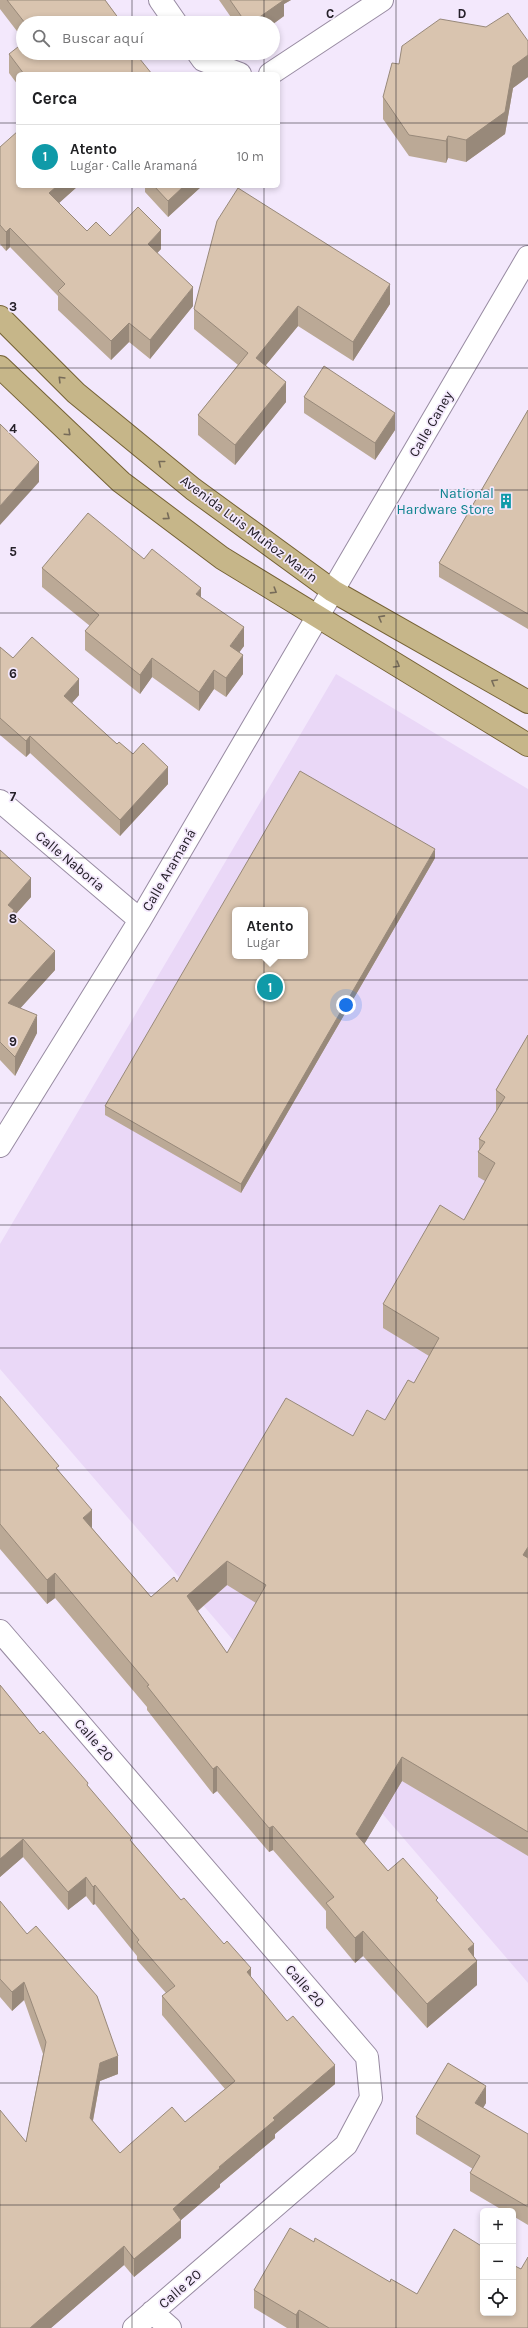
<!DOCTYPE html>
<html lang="es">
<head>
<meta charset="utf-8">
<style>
	:root { --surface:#fff; --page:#f6f6f6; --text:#202124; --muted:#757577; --line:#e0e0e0; --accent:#705929 }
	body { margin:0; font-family:Karla,sans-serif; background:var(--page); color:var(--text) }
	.controls { position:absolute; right:12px; bottom:12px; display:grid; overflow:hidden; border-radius:6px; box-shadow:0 2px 6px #0003 }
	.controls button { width:36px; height:36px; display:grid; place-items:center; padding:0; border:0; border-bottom:1px solid var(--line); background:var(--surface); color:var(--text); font:20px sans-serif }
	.you { position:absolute; left:346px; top:1005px; width:14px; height:14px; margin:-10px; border:3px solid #fff; border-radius:50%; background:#1a73e8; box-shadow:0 0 0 6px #1a73e833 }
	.badge { display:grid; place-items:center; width:26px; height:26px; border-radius:50%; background:var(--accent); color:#fff; font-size:13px; font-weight:700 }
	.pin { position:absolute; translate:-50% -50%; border:2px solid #fff; box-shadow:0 1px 4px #0006 }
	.popup { position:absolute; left:232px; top:907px; width:76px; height:52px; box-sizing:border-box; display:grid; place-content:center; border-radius:6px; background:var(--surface); filter:drop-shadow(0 1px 3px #0005); font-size:13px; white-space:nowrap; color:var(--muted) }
	.popup b { font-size:15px; color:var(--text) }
	.popup::after { content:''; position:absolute; left:50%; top:100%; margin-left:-8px; border:8px solid transparent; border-top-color:var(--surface) }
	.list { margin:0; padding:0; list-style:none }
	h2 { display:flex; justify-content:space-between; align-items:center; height:52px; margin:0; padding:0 16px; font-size:17px }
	h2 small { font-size:13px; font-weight:400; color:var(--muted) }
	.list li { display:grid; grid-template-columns:26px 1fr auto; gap:12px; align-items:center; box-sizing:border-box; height:64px; padding:0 16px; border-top:1px solid var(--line) }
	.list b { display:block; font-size:15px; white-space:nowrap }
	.list p { margin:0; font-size:13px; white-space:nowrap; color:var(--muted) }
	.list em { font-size:13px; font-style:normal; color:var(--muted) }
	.icon { flex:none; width:22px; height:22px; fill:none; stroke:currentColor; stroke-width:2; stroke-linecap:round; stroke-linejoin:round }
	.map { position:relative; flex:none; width:528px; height:2328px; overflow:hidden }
	.search { position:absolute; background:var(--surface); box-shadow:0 2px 6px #0003; left:16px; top:16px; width:264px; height:44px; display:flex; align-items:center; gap:10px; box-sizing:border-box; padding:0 14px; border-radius:22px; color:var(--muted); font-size:15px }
	.panel { position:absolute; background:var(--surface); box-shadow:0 2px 6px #0003; left:16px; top:72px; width:264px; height:116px; border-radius:6px }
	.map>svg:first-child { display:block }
	.built { fill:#ead8f7; fill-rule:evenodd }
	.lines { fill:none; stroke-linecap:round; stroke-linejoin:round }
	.minor-casing { stroke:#988ba2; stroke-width:24 }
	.primary-casing { stroke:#756235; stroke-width:24 }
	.minor { stroke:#fff; stroke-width:22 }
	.primary { stroke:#c6b689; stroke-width:22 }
	.wall { fill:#bba996; fill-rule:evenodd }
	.shaded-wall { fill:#98897a }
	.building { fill:#d9c4af; stroke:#98897a; fill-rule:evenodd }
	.oneway { stroke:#766b59 }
	.grid { fill:none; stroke:#252029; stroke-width:1; stroke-opacity:0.55 }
	.labels { text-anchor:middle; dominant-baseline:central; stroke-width:3.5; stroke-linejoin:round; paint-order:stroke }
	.street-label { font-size:14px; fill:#252029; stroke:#f3e8fc }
	.culture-label { font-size:14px; fill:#0d838f; stroke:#f3e8fc; text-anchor:end }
	.grid-label { font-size:13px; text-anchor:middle; font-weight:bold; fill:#252029; stroke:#f3e8fc; stroke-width:3.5; stroke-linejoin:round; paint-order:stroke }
</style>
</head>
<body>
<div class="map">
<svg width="528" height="2328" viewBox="0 0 528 2328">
	<rect width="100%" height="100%" fill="#f3e8fc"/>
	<path class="built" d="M 336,674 L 528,789 L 528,1983 L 0,1369 L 0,1244 ZM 235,910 L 305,910 L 305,956 L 235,956 Z"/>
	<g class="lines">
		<defs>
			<path id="minor" d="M 160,0 L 176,23
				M 198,53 L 203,60 L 240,74
				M 270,74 L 382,0
				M 0,801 L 140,920
				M 0,1146 L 140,920 L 528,257
				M 0,1631 L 367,2057 L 371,2098 L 346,2145 L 134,2328
				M 152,2312 L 170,2328"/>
			<path id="primary" d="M 0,317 L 76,393 L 193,489 L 333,591 L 528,702
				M 0,367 L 121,482 L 222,558 L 528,745"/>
		</defs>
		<use href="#minor" class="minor-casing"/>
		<use href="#primary" class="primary-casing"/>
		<use href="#minor" class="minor"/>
		<use href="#primary" class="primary"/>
	</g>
	<path class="wall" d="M 0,0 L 105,0 L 122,23 L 23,23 L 23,39 L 0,9 Z
		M 219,0 L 291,0 L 284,4 L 284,16 L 273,24 L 273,23 L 235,23 Z
		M 528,41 L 528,77 L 513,88 L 505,134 L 466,162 L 448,158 L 446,163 L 409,156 L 383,119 L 383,97 L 399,64 Z
		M 9,54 L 152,74 L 18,74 L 18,85 L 9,73 Z
		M 0,147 L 18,186 L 78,186 L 59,203 L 87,231 L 161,249 L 157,253 L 193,306 L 150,359 L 129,342 L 111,360 L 58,310 L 58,296 L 10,247 L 6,251 L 0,244 Z
		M 145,186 L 202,186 L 168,217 L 145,192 Z
		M 390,304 L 353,361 L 298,326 L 266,365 L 286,402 L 235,465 L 198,435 L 198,415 L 238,365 L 194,329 L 194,309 Z
		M 304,397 L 395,430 L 375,460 L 304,413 Z
		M 528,410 L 528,629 L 439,577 L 439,563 Z
		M 144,559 L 201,598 L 244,646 L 239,652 L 243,674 L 226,697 L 214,689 L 199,711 L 152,677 L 140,694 L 85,650 L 85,631 L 90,626 L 42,587 L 42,568 Z
		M 0,647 L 13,658 L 79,695 L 72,703 L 117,744 L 168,784 L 120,836 L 30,753 L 26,757 L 0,735 Z
		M 0,850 L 31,897 L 15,915 L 55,970 L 20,1008 L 37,1033 L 15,1076 L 0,1060 Z
		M 435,858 L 241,1193 L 105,1115 L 105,1106 Z
		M 528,1035 L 528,1856 L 402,1781 L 364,1844 L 388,1871 L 438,1903 L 474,1957 L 477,1985 L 427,2028 L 363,1956 L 355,1963 L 326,1928 L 326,1911 L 273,1850 L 269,1852 L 217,1791 L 213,1794 L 147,1710 L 147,1707 L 55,1598 L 47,1604 L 0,1549 L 0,1396 L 59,1471 L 92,1528 L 151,1597 L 177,1582 L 353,1436 L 385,1420 L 414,1383 L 429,1356 L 383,1328 L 383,1304 L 464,1220 L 485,1181 L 478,1177 L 478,1152 L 479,1150 L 479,1139 L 496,1112 L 496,1090 ZM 227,1585 L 256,1603 L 227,1653 L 198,1611 Z
		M 0,1685 L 40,1734 L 88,1786 L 132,1842 L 181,1900 L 251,1978 L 335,2084 L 275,2134 L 275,2138 L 220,2184 L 220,2187 L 181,2220 L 181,2238 L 134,2277 L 124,2265 L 51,2328 L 0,2328 L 26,2142 L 43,2054 L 24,2000 L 12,2011 L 0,1997 L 0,1901 L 118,2074 L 100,2081 L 93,2121 L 120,2153 L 185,2122 L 225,2089 L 162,2015 L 162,1996 L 166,1993 L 137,1960 L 137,1956 L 95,1904 L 93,1905 L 86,1896 L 68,1910 L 23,1857 L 0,1877 Z
		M 486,2103 L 483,2108 L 528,2134 L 528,2225 L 513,2216 L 513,2211 L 504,2211 L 470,2191 L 470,2173 L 473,2169 L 416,2134 L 416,2117 Z
		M 314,2242 L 390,2282 L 417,2294 L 528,2328 L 287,2328 L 254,2308 L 254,2290 Z"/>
	<path class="shaded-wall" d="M 279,0 L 291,0 L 284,4 L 284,16 L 273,24 L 273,23 L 251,23 Z
		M 528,55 L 528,77 L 513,88 L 505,134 L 466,162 L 466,140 L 513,66 Z
		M 448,136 L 448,158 L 446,163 L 446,141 Z
		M 57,186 L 78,186 L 49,212 L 49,193 Z
		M 184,186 L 202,186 L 168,217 L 168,201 Z
		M 10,228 L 10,247 L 6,251 L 6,232 Z
		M 161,230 L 161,249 L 148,263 L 148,244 Z
		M 390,284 L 390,304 L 353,361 L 353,342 Z
		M 193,287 L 193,306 L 150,359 L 150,340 Z
		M 298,306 L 298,326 L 256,377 L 256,358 Z
		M 129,323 L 129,342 L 111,360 L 111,341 Z
		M 286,382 L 286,402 L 235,465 L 235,445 Z
		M 395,413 L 395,430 L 375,460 L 375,443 Z
		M 39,462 L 39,482 L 0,525 L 0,506 Z
		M 201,588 L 201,607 L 196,594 Z
		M 244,627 L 244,646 L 230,665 L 230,646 Z
		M 243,655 L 243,674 L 226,697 L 226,678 Z
		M 152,658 L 152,677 L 140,694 L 140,675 Z
		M 214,670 L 214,689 L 199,711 L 199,692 Z
		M 79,679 L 79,695 L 64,712 L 64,696 Z
		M 30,736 L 30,753 L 26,757 L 26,741 Z
		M 168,767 L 168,784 L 120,836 L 120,820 Z
		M 435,849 L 435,858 L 241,1193 L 241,1184 Z
		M 31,878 L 31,897 L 14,916 L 8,905 Z
		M 55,951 L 55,970 L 8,1022 L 8,1003 Z
		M 37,1015 L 37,1033 L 15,1076 L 15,1057 Z
		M 92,1510 L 92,1534 L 83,1518 Z
		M 528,1547 L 528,1572 L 523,1555 Z
		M 227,1561 L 227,1585 L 187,1620 L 187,1596 Z
		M 55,1573 L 55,1598 L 47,1604 L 47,1580 Z
		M 402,1757 L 402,1781 L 356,1858 L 356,1834 Z
		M 217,1766 L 217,1791 L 213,1794 L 213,1769 Z
		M 273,1826 L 273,1850 L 269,1852 L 269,1828 Z
		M 23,1839 L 23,1857 L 0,1877 L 0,1859 Z
		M 86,1877 L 86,1896 L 68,1910 L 68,1892 Z
		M 95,1885 L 95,1904 L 93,1905 L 93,1887 Z
		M 363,1931 L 363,1956 L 355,1963 L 355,1938 Z
		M 474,1944 L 474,1963 L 477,1961 L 477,1985 L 427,2028 L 427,2004 L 468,1949 Z
		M 251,1968 L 251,1987 L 247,1972 Z
		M 24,1982 L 24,2000 L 12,2011 L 12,1992 Z
		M 118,2056 L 118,2074 L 100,2081 L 90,2136 L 90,2118 L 100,2063 Z
		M 335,2065 L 335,2084 L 275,2134 L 275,2138 L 220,2184 L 220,2187 L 181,2220 L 181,2238 L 134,2277 L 134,2259 L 173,2209 L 273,2118 Z
		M 486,2086 L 486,2103 L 475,2121 L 475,2103 Z
		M 124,2246 L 124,2265 L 51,2328 L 30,2328 Z
		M 299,2310 L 299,2328 L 296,2328 L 296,2315 Z"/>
	<path class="building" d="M 7,0 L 105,0 L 122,23 L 25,23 Z
		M 230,0 L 284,0 L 251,23 L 246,23 Z
		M 508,13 L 528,41 L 528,55 L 513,66 L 505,112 L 466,140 L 448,136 L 446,141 L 409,135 L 383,97 L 392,63 L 399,64 L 402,46 L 440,19 L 486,27 Z
		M 23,43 L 23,53 L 135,53 L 152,74 L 24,74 L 9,54 Z
		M 18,131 L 18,186 L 57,186 L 49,193 L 87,231 L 96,222 L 110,236 L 138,207 L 161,230 L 148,244 L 193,287 L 150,340 L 129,323 L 111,341 L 58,291 L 65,284 L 10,228 L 6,232 L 0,225 L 0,147 Z
		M 154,186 L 184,186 L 168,201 Z
		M 238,188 L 390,284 L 353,342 L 298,306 L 256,358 L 286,382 L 235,445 L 198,415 L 248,353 L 194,309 L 217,221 Z
		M 324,366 L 395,413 L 375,443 L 304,397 Z
		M 528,410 L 528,614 L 439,563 Z
		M 0,424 L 39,462 L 0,506 Z
		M 88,513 L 144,559 L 152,549 L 201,588 L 196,594 L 244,627 L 230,646 L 243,655 L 226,678 L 214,670 L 199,692 L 152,658 L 140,675 L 85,631 L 99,615 L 42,568 Z
		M 32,637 L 79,679 L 64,696 L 117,744 L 119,742 L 133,754 L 143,743 L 168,767 L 120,820 L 30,736 L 26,741 L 0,718 L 0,647 L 13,658 Z
		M 300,771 L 435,849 L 241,1184 L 105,1106 ZM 235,910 L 305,910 L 305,956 L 235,956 Z
		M 0,850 L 31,878 L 8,905 L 14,910 L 12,913 L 55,951 L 8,1003 L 37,1015 L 15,1057 L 0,1042 Z
		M 528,1035 L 528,1547 L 523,1555 L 528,1558 L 528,1832 L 402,1757 L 356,1834 L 388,1871 L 403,1858 L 438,1898 L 436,1900 L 474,1944 L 468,1949 L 477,1961 L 427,2004 L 363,1931 L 355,1938 L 326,1903 L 334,1897 L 273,1826 L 269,1828 L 217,1766 L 213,1769 L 147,1686 L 149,1685 L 55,1573 L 47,1580 L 0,1524 L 0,1396 L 59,1466 L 56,1468 L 92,1510 L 83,1518 L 151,1597 L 174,1577 L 177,1582 L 286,1398 L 353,1436 L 367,1410 L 385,1420 L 408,1380 L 414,1383 L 439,1338 L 383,1304 L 440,1205 L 464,1220 L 495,1163 L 478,1152 L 485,1142 L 479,1139 L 505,1097 L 496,1090 ZM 227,1561 L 266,1585 L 227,1653 L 187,1596 Z
		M 0,1685 L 40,1734 L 43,1731 L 88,1783 L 87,1785 L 132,1838 L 130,1840 L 181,1900 L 184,1898 L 224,1944 L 227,1941 L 251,1968 L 247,1972 L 287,2021 L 293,2016 L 335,2065 L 273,2118 L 275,2120 L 219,2167 L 220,2168 L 173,2209 L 181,2220 L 134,2259 L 124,2246 L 30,2328 L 0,2328 L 0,2110 L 26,2142 L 46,2042 L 24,1982 L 12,1992 L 0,1979 L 0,1901 L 27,1934 L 36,1926 L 97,1996 L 118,2056 L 100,2063 L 90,2118 L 120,2153 L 172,2107 L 185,2122 L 235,2081 L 162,1996 L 175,1986 L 137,1942 L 139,1940 L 95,1885 L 93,1887 L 86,1877 L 68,1892 L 23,1839 L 0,1859 Z
		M 448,2063 L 486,2086 L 475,2103 L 528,2134 L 528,2207 L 470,2173 L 480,2156 L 416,2117 Z
		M 290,2228 L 314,2242 L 315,2238 L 390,2282 L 391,2279 L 417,2294 L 454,2229 L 483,2247 L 483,2313 L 513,2313 L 513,2265 L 521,2269 L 528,2257 L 528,2328 L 329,2328 L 299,2310 L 296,2315 L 254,2290 Z"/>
	<defs><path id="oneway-chevron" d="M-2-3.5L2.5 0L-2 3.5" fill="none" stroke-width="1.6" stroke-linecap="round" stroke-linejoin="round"/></defs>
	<g class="oneway">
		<use href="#oneway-chevron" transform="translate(61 379) rotate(-135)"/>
		<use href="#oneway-chevron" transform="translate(68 433) rotate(43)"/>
		<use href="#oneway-chevron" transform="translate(161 463) rotate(-141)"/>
		<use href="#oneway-chevron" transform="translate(167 517) rotate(37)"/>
		<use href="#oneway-chevron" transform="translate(274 591) rotate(32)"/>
		<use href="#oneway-chevron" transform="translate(381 618) rotate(-151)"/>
		<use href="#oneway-chevron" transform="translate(397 665) rotate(31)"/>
		<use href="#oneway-chevron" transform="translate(494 682) rotate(-150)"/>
	</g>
	<path class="grid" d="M 132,0 L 132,23M 264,0 L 264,23M 396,0 L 396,2328M 132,53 L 132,74M 264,53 L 264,74M 0,123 L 18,123M 278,123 L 528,123M 132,186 L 132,2328M 264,186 L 264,2328M 0,245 L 528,245M 0,368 L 528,368M 0,490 L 528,490M 0,613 L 528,613M 0,735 L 528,735M 0,858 L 528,858M 0,980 L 528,980M 0,1103 L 528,1103M 0,1225 L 528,1225M 0,1348 L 528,1348M 0,1470 L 528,1470M 0,1593 L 528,1593M 0,1715 L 528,1715M 0,1838 L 528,1838M 0,1960 L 528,1960M 0,2083 L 528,2083M 0,2205 L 528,2205"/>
	<defs>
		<symbol id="building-bare" viewBox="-9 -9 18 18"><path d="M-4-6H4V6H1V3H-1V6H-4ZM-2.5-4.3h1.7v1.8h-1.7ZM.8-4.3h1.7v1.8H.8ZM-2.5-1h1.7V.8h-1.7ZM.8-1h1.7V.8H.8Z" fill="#0f9aa8" stroke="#f3e8fc" stroke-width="2.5" paint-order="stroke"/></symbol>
	</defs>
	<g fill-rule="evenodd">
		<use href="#building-bare" x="495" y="490" width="22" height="22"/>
	</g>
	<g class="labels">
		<g class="street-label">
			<text transform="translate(431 424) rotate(-60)">Calle Caney</text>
			<text transform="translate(249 529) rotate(37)">Avenida Luis Muñoz Marín</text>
			<text transform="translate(70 861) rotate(40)">Calle Naboria</text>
			<text transform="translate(169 870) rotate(-60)">Calle Aramaná</text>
			<text transform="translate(94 1740) rotate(49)">Calle 20</text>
			<text transform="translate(305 1986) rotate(49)">Calle 20</text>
			<text transform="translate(180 2289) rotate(-41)">Calle 20</text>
		</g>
		<g class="culture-label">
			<text x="494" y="493">National<tspan x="494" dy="16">Hardware Store</tspan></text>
		</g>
	</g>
	<g class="grid-label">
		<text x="330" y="18">C</text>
		<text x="462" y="18">D</text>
		<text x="13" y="311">3</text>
		<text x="13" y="433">4</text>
		<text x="13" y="556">5</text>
		<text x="13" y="678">6</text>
		<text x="13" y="801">7</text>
		<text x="13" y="923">8</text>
		<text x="13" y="1046">9</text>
	</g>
</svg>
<div class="controls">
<button>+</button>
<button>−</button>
<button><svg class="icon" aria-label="locate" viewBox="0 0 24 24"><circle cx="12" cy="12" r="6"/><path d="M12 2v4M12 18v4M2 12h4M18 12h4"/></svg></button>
</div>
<div class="you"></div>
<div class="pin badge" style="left:270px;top:987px;background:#0f9aa8">1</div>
<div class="popup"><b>Atento</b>Lugar</div>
<div class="search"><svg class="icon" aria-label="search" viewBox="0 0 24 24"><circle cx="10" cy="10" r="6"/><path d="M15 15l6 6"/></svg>Buscar aquí</div>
<section class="panel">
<h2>Cerca<small></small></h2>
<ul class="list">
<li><span class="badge" style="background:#0f9aa8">1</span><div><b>Atento</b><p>Lugar · Calle Aramaná</p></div><em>10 m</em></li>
</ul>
</section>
</div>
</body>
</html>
